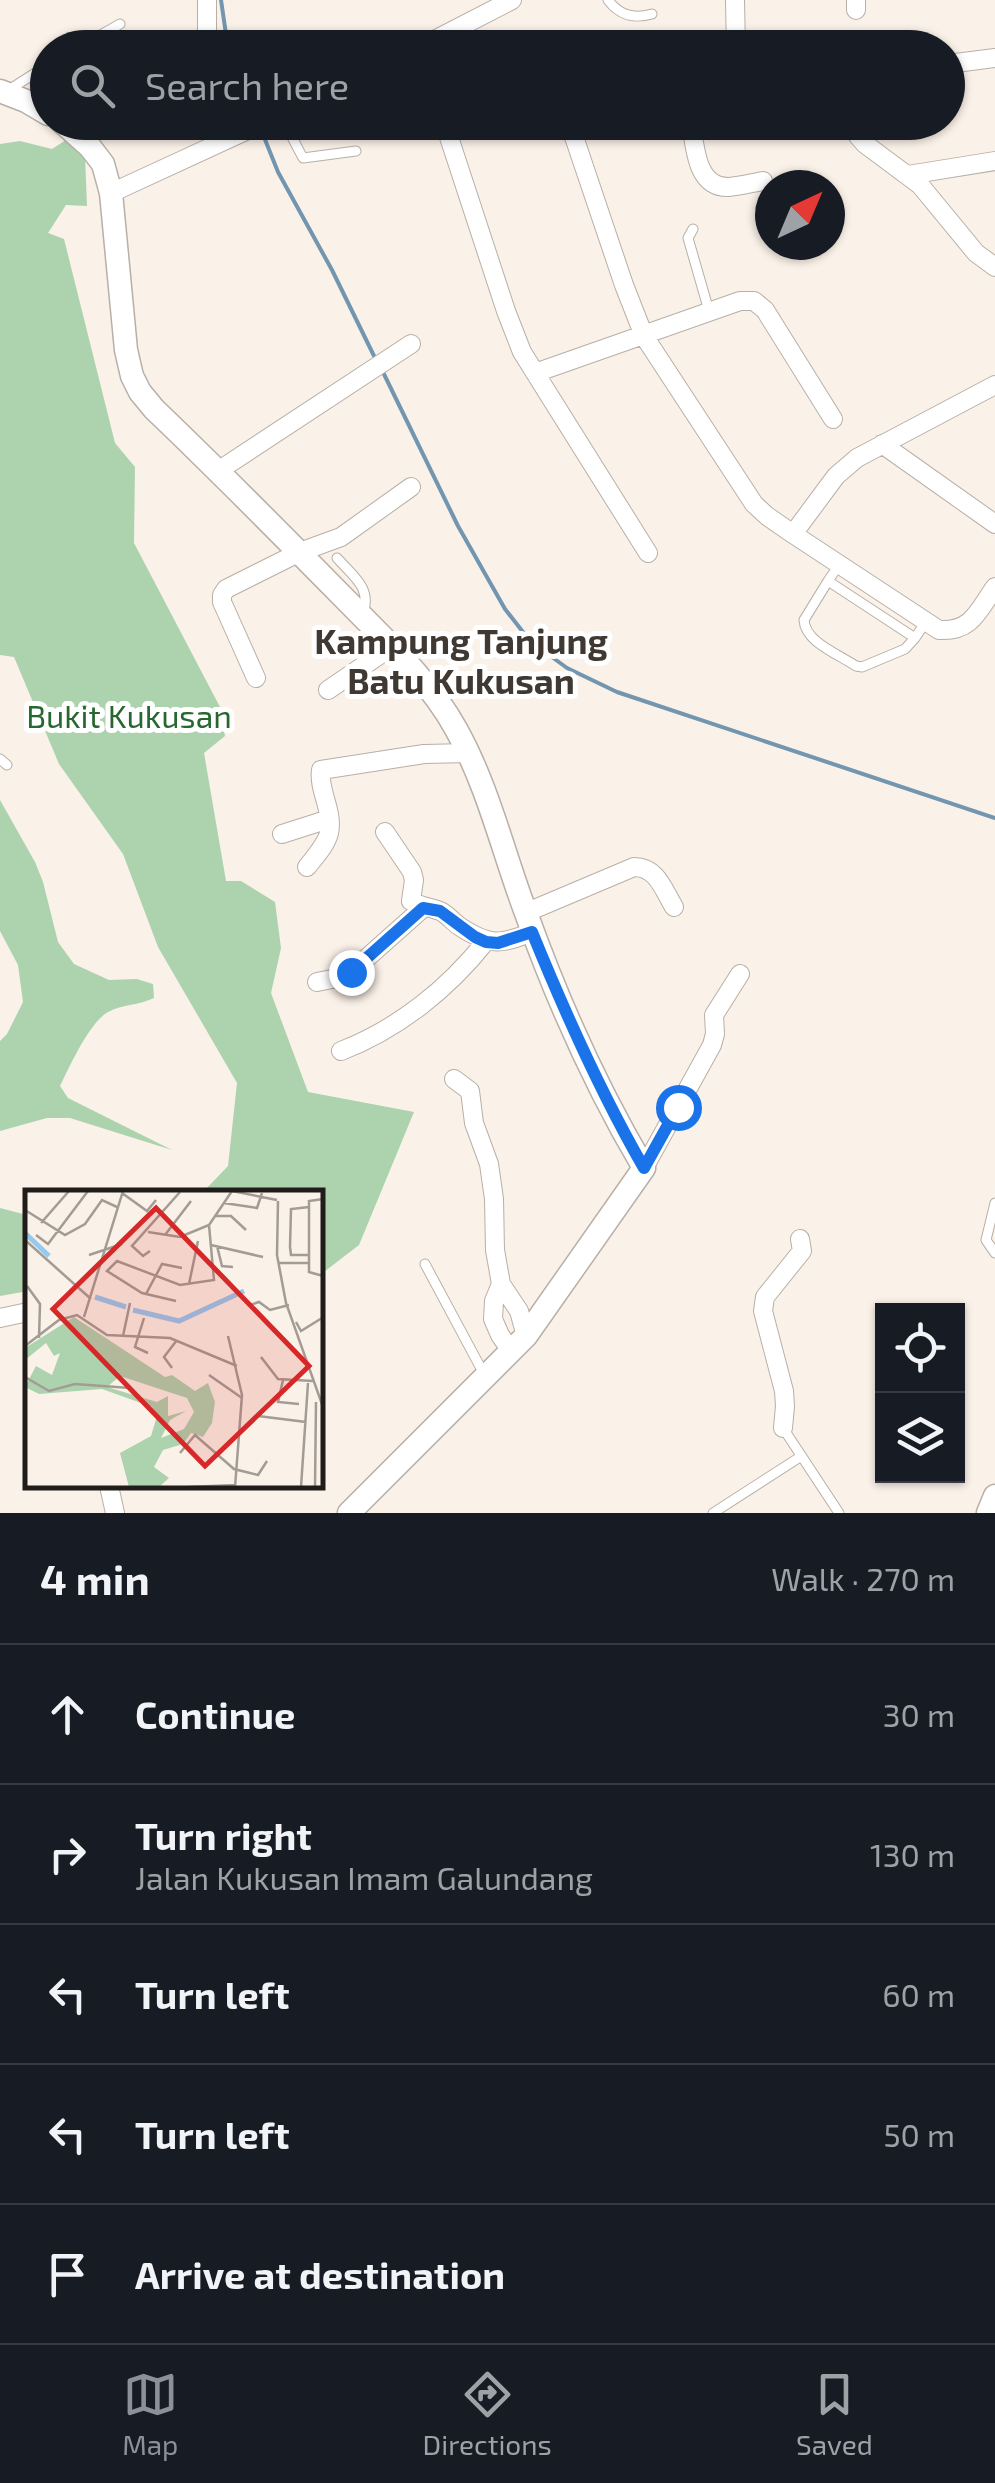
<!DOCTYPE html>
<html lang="en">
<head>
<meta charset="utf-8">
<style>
	:root { --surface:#171b24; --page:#20242c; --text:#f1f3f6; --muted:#9ea1a6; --line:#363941; --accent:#8c9099 }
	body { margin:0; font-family:"Exo 2",sans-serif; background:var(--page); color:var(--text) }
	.controls { position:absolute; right:30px; bottom:30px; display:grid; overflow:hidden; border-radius:0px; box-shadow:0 2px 8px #0004 }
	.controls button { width:90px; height:90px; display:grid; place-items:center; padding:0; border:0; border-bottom:2px solid var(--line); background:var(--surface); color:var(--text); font:50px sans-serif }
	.compass { position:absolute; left:755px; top:170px; width:90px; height:90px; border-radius:50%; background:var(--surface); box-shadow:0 2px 8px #0004; rotate:44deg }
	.stop { position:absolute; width:30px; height:30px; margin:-22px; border:8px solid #1a73e8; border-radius:50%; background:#fff }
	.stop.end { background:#1a73e8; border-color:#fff; box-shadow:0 2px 10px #0008 }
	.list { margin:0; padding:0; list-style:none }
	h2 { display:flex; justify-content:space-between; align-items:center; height:130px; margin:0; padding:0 40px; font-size:42px }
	h2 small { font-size:32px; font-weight:400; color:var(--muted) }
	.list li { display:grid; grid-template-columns:65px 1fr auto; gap:30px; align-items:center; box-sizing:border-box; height:140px; padding:0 40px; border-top:2px solid var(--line) }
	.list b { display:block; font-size:38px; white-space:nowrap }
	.list p { margin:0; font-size:32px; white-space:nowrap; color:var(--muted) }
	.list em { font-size:32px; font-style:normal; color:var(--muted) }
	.icon { flex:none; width:55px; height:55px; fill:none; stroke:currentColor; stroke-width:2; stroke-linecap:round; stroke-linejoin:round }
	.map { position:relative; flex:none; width:995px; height:1513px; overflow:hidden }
	.search { position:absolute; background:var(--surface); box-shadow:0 2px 8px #0004; left:30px; right:30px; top:30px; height:110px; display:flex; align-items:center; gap:25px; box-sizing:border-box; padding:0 35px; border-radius:55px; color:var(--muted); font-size:38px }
	.sheet { height:830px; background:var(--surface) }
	nav { display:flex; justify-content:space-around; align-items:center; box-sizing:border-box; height:140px; border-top:2px solid var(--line); background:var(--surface); font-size:28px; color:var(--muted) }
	nav a { display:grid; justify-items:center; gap:5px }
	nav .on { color:var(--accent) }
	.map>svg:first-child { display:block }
	.green { fill:#acd3ae }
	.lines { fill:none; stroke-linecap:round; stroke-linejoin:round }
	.stream { stroke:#7295b0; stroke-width:4 }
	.lane-casing { stroke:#b8afa7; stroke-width:11 }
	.street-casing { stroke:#b8afa7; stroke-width:20 }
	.secondary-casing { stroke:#b8afa7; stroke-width:25 }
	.lane { stroke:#fff; stroke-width:9 }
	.street { stroke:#fff; stroke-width:18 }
	.secondary { stroke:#fff; stroke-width:22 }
	.route { stroke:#1a73e8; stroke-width:12 }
	.labels { text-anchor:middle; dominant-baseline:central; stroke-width:10; stroke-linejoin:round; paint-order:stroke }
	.park-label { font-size:32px; fill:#276730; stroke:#fff }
	.neighbourhood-label { font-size:35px; font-weight:bold; fill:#403933; stroke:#fff }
	.inset-river { fill:none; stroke:#95c9f0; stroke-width:5 }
	.inset-road { fill:none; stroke:#a29c95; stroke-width:2.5 }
	.view { fill:#d62828; fill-opacity:0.15; stroke:#d62828; stroke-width:5 }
	.inset-edge { fill:none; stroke:#1f1c19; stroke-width:5 }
</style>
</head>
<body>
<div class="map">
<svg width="995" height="1513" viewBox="0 0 995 1513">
	<rect width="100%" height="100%" fill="#faf1e8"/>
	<path class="green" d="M 66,140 L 85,156 L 87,206 L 66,205 L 48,233 L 64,239 L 115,443 L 135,467 L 134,543 L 220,707 L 225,736 L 204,753 L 226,881 L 241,881 L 275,902 L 281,948 L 271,993 L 308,1092 L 414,1112 L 359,1245 L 320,1275 L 320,1193 L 196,1193 L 205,1190 L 228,1166 L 237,1083 L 158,947 L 123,854 L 59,764 L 14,657 L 0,655 L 0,144 L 20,141 L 52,149 Z
		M 0,800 L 35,862 L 43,882 L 58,942 L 74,964 L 109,980 L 137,979 L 153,984 L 154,998 C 140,1005 120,1005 108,1012 C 89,1023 70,1066 60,1086 L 68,1098 L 172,1150 L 70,1118 L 47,1118 L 0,1131 L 0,1041 L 7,1034 L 23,1002 L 18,965 L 0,931 Z
		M 0,1208 L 27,1215 L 28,1291 L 0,1296 Z"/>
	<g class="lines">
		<path class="stream" d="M 221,0 L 228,48
			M 262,132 L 278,172 L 332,270 L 376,360
			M 381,368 L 458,526 L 505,609 L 530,641 L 567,668 L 617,692 L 995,818"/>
		<defs>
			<path id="lane" d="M 608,0 C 620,16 634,19 652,14
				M 78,48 L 120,24
				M 7,91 L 48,65
				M 284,122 L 303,158 L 356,151
				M 693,229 L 688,238 L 709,311
				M 337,558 C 354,577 372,588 363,614
				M 839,565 L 828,581 L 915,638 L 925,623
				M 828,581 L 804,620 C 805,642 838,654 856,666 L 862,667 L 905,649 L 915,638
				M 0,759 L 7,765
				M 995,1203 L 986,1240 L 995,1253
				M 425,1264 L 484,1374
				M 783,1428 L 839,1513
				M 713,1513 L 800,1457"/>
			<path id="street" d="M 207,0 L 207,31 L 210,48
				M 735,0 L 736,48
				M 856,0 L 856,10
				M 419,48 L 512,0
				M 948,64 L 995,58
				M 444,122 L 506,311 L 522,352 L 648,553
				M 569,122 L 624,285 L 644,336 L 754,504 L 767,516 L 793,534 L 939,630 C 972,632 978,611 995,587
				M 691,122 C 695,147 696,188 729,187 C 740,186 752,183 763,181
				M 851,122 L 858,136 L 865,144 L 920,185 L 976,253 L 995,267
				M 908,175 L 995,161
				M 111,193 L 265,122
				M 535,373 L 740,301 L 754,301 L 765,310 L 833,419
				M 882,444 L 995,524
				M 218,471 L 411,344
				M 793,534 L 836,476 L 857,458 L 995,385
				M 256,678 L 222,602 L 222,595 L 226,589 L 300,552 L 341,537 L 411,487
				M 328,690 L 391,647
				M 385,832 L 412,872 L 414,880 L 411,901 C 421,907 430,907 440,911 C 447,914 453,922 459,926 C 489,946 500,945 532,932
				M 282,834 L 329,819
				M 307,867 C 315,857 326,845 329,833 C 334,812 318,790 321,770 L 424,754 L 469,753
				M 525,913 L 634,867 C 657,867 663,889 674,907
				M 317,982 L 337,978 L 351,972 L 423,908
				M 341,1051 C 398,1029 448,989 486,941
				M 454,1079 L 470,1091 L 474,1123 L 489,1164 L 494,1199 L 495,1250 L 501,1284 L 494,1301 L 493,1319 L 500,1335 L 511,1351
				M 644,1168 L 712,1045 L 715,1034 L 714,1015 L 740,974
				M 501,1284 L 519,1311 L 526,1336
				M 0,1318 L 28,1312
				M 783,1428 L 785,1406 L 784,1391 L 763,1311 L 765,1297 L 802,1251 L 800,1239
				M 109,1486 L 115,1513"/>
			<path id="secondary" d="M 0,91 L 26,101 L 48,114
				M 62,122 L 90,147 L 103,164 L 111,193 L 126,350 L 132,376 L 140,392 L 154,409 C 220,472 284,537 348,602 C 386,641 429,680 456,729 C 488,786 503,852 526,913 C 558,1002 596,1087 644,1168 L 526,1336 L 349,1513
				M 988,1513 L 995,1496"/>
		</defs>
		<use href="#lane" class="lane-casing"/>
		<use href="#street" class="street-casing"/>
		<use href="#secondary" class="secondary-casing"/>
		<use href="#lane" class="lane"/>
		<use href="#street" class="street"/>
		<use href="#secondary" class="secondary"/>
	</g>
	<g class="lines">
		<path class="route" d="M 351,972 L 423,908 L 440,911 L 475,937 L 486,942 L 498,943 L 532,932 C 565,1013 600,1092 644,1168 L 678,1107"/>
	</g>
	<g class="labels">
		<g class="park-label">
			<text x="129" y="715">Bukit Kukusan</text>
		</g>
		<g class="neighbourhood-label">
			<text x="461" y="640">Kampung Tanjung<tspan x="461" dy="40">Batu Kukusan</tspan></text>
		</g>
	</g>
	<g transform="translate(25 1190)">
		<rect width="298" height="298" fill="#faf1e8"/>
		<path d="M 49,127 L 140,187 L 147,185 L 170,201 L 183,193 L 190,212 L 187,233 L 178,247 L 166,243 L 158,254 L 138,260 L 129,277 L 144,288 L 134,297 L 104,297 L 95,263 L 126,246 L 132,226 L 127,217 L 77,199 L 14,204 L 0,197 L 11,176 L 27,185 L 35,163 L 29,166 L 21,153 L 0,170 L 0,158 ZM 95,186 L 162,208 L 169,222 L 159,239 L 136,248 L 145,230 L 161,221 L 143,226 L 143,206 L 132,212 L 82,197 Z" fill="#acd3ae" fill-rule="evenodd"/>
		<path class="inset-river" d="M 0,43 L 24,66M 70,107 L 101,117M 108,120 L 154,131 L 219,101"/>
		<path class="inset-road" d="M 97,3 L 122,21 L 131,10M 298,9 L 284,11 L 284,82 L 298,86M 253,11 L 252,65 L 261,113 L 298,217M 199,13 L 232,18 L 237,3M 284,17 L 266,19 L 265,57 L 266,65 L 284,65M 0,20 L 40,45 L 60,34 L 77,10 L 92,17M 190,26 L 206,26 L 221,40M 16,33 L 44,1M 123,42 L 155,47 L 184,35M 11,45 L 23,54 L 63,1M 140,45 L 166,11M 0,50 L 66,109M 186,55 L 238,67M 192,56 L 197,76 L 208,77M 125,61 L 118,66 L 107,56 L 155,2M 64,65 L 97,54M 253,73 L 284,73M 164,94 L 173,51M 2,96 L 15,114 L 14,148M 121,104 L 137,74 L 157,78M 151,111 L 117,103 L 82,81 L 92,71 L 155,95 L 189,90 L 184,35 L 207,1 L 252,10M 225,115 L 234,112 L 245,120 L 264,115M 59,127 L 98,1M 119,128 L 110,157 L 123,163M 271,132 L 276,141 L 297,128M 98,146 L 105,113M 203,146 L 217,205 L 210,297M 0,156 L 34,130 L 52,125 L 82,145 L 145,148 L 212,176M 236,167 L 253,189 L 288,191M 147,178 L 139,167 L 152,150M 184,185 L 217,208M 0,187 L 24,201 L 50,194 L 105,198M 258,190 L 253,212 L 274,214M 233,226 L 281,232M 155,263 L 170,245 L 209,279 L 233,285 L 242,271M 163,297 L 210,295M 276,297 L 283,193M 290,297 L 291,212"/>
		<path class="view" d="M 131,18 L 284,176 L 180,276 L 28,119 Z"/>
		<rect width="298" height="298" class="inset-edge"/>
	</g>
</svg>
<div class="controls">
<button><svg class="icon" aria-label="locate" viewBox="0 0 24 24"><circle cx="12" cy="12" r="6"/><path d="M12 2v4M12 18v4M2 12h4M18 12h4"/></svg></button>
<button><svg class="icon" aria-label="layers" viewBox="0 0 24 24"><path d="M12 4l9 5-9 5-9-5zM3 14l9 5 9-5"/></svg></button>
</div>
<svg class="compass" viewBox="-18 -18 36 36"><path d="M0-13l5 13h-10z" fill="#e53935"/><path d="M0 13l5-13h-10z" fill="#9ea1a6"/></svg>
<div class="stop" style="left:678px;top:1107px"></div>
<div class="stop end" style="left:351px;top:972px"></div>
<div class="search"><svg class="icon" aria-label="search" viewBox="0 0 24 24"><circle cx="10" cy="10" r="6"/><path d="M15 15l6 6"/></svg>Search here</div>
</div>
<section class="sheet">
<h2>4 min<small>Walk · 270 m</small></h2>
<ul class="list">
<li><svg class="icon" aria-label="ahead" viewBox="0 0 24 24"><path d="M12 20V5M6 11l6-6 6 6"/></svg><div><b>Continue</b></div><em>30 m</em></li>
<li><svg class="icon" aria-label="right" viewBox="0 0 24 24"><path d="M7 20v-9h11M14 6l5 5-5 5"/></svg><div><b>Turn right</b><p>Jalan Kukusan Imam Galundang</p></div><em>130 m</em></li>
<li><svg class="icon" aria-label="left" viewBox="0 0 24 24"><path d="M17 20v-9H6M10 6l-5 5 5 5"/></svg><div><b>Turn left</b></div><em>60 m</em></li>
<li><svg class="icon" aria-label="left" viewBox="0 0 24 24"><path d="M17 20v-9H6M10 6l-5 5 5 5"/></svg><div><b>Turn left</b></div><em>50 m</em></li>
<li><svg class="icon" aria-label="arrive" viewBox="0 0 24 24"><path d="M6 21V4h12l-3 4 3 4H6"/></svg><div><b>Arrive at destination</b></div></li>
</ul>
</section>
<nav>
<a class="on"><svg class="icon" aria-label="map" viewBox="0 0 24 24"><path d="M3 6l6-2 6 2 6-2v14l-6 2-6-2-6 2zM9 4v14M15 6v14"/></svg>Map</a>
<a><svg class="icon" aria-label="directions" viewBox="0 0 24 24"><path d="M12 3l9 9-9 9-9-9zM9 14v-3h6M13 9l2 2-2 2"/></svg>Directions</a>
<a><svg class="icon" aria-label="saved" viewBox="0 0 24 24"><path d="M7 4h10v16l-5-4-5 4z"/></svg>Saved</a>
</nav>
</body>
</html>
